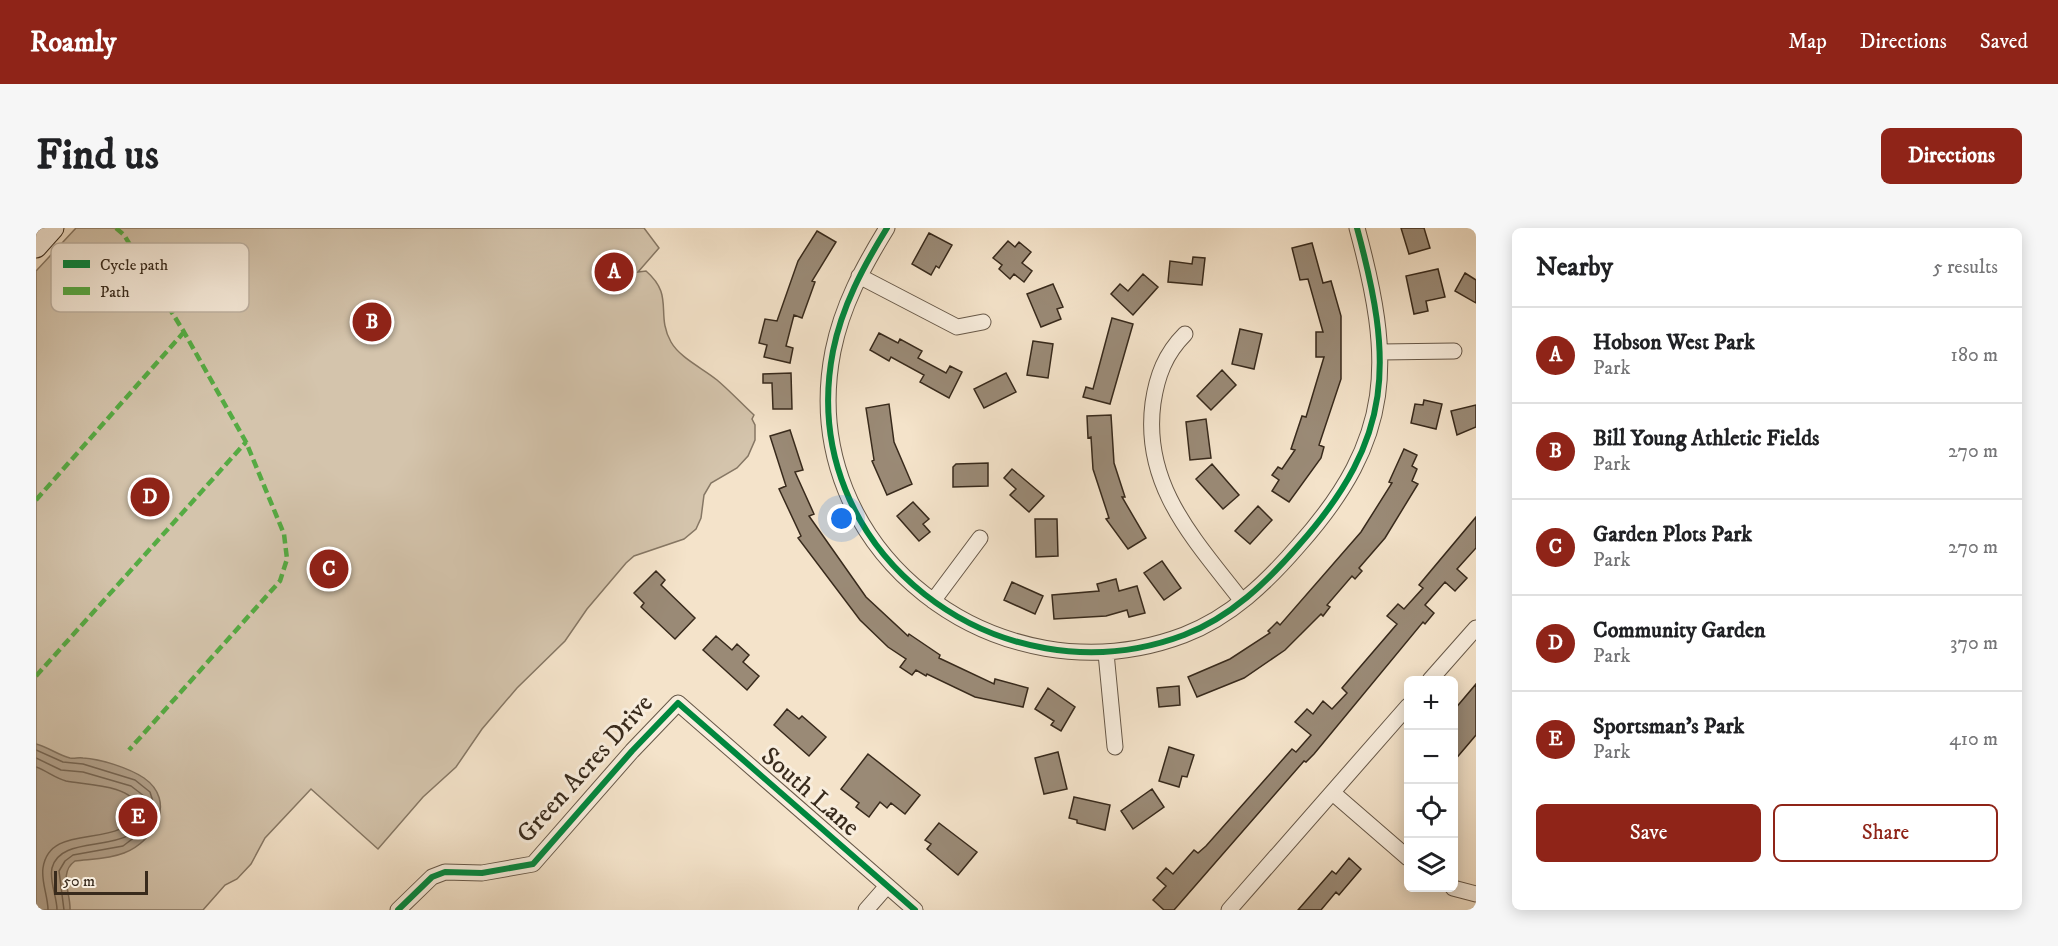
<!DOCTYPE html>
<html lang="en">
<head>
<meta charset="utf-8">
<style>
	:root { --surface:#fff; --page:#f6f6f6; --text:#202124; --muted:#757577; --line:#e0e0e0; --accent:#8f2418 }
	body { margin:0; font-family:"IM FELL DW Pica",serif; background:var(--page); color:var(--text) }
	.controls { position:absolute; right:18px; bottom:18px; display:grid; overflow:hidden; border-radius:9px; box-shadow:0 3px 15px #0003 }
	.controls button { width:54px; height:54px; display:grid; place-items:center; padding:0; border:0; border-bottom:2px solid var(--line); background:var(--surface); color:var(--text); font:30px sans-serif }
	.scale { position:absolute; left:18px; bottom:15px; width:94px; box-sizing:border-box; padding-left:6px; border:3px solid #382a1c; border-top:0; font-size:16px; line-height:21px; white-space:nowrap; color:#382a1c; -webkit-text-stroke:4px #f8eddd; paint-order:stroke }
	.you { position:absolute; left:806px; top:291px; width:21px; height:21px; margin:-15px; border:4px solid #fff; border-radius:50%; background:#1a73e8; box-shadow:0 0 0 9px #1a73e833 }
	.badge { display:grid; place-items:center; width:39px; height:39px; border-radius:50%; background:var(--accent); color:#fff; font-size:20px; font-weight:700 }
	.pin { position:absolute; translate:-50% -50%; border:3px solid #fff; box-shadow:0 2px 6px #0006 }
	.list { margin:0; padding:0; list-style:none }
	h2 { display:flex; justify-content:space-between; align-items:center; height:78px; margin:0; padding:0 24px; font-size:26px }
	h2 small { font-size:20px; font-weight:400; color:var(--muted) }
	.list li { display:grid; grid-template-columns:39px 1fr auto; gap:18px; align-items:center; box-sizing:border-box; height:96px; padding:0 24px; border-top:2px solid var(--line) }
	.list b { display:block; font-size:22px; white-space:nowrap }
	.list p { margin:0; font-size:20px; white-space:nowrap; color:var(--muted) }
	.list em { font-size:20px; font-style:normal; color:var(--muted) }
	.actions { display:flex; gap:12px; padding:18px 24px }
	.actions a { flex:1; padding:14px 0; border:2px solid var(--accent); border-radius:9px; text-align:center; font-size:21px; color:var(--accent) }
	.actions .main { background:var(--accent); color:#fff }
	.icon { flex:none; width:33px; height:33px; fill:none; stroke:currentColor; stroke-width:2; stroke-linecap:round; stroke-linejoin:round }
	.map { position:relative; flex:none; width:1440px; height:682px; overflow:hidden; border-radius:9px }
	header { display:flex; align-items:center; gap:36px; box-sizing:border-box; height:84px; padding:0 30px; background:var(--accent); color:#fff }
	header strong { font-size:28px }
	nav { display:flex; gap:33px; margin-inline-start:auto; font-size:21px }
	.intro { display:flex; align-items:center; justify-content:space-between; box-sizing:border-box; height:144px; padding:0 36px }
	h1 { margin:0; font-size:42px }
	.button { padding:15px 27px; border-radius:9px; background:var(--accent); color:#fff; font-size:21px; font-weight:700 }
	main { display:flex; gap:36px; padding:0 36px }
	aside { flex:1; background:var(--surface); border-radius:9px; box-shadow:0 3px 15px #0003 }
	.map>svg:first-child { display:block }
	.green { fill:#d4c4ac; stroke:#867764; stroke-width:1.5 }
	.water { fill:#b4a48f; stroke:#827361; stroke-width:1.5 }
	.lines { fill:none; stroke-linecap:round; stroke-linejoin:round }
	.shore { stroke:#766756; stroke-width:1.5 }
	.building { fill:#9a8a76; stroke:#382a1c; stroke-width:1.5 }
	.street-casing { stroke:#675848; stroke-width:17 }
	.secondary-casing { stroke:#382a1c; stroke-width:23 }
	.street { stroke:#f8eddd; stroke-width:15 }
	.secondary { stroke:#f8eddd; stroke-width:21 }
	.quiet { stroke:#55ab43; stroke-width:4.5; stroke-dasharray:9 4.5; stroke-linecap:butt }
	.cycleway-casing { stroke:#f8eddd; stroke-width:10 }
	.cycleway { stroke:#00873e; stroke-width:6 }
	.labels { text-anchor:middle; dominant-baseline:central; stroke-width:6; stroke-linejoin:round; paint-order:stroke }
	.street-label { font-size:26px; fill:#382a1c; stroke:#f8eddd }
	.key { fill:#f8eddd; stroke:#beb2a3; stroke-width:1.5 }
	.key-label { font-size:16px; fill:#382a1c }
</style>
</head>
<body>
<header>
<strong>Roamly</strong>
<nav><a>Map</a><a>Directions</a><a>Saved</a></nav>
</header>
<div class="intro"><h1>Find us</h1><a class="button">Directions</a></div>
<main>
<div class="map">
<svg width="1440" height="682" viewBox="0 0 1440 682">
	<rect width="100%" height="100%" fill="#f4e3ca"/>
	<filter id="stains"><feTurbulence type="fractalNoise" baseFrequency=".00333" numOctaves="4"/><feColorMatrix values="0 0 0 0 .2 0 0 0 0 .09 0 0 0 0 .02 0 0 0 .5 -.17"/></filter>
	<radialGradient id="worn" r=".72"><stop offset=".6" stop-color="#630" stop-opacity="0"/><stop offset="1" stop-color="#630" stop-opacity=".3"/></radialGradient>
	<path class="green" d="M 40,0 L 608,0 L 623,20 L 602,44 L 610,43 C 639,68 619,86 635,114 C 644,130 668,141 681,152 C 694,163 706,176 718,187 L 716,191 L 719,197 L 719,212 L 712,228 L 701,240 L 675,255 L 668,267 L 665,290 L 660,301 L 648,311 L 598,328 L 590,335 L 551,381 L 529,413 L 481,460 L 446,501 L 420,539 L 387,569 L 342,621 L 275,561 L 229,610 L 215,636 L 201,651 L 189,657 L 167,682 L 0,682 L 0,43 Z"/>
	<path class="water" d="M 0,516 C 12,519 22,527 34,530 C 39,531 42,529 47,530 C 65,531 93,540 108,550 C 141,573 119,613 88,625 C 73,631 55,631 39,633 C 22,645 35,665 34,682 L 0,682 Z"/>
	<g class="lines">
		<path class="shore" d="M 0,522 L 27,534 L 47,536 L 99,552 L 114,564 L 119,580 L 112,599 L 87,618 L 37,627 L 29,633 L 23,643 L 28,682
			M 0,530 L 25,542 L 47,544 L 95,558 L 108,568 L 112,580 C 104,633 26,601 16,640 C 13,653 21,669 21,682
			M 0,539 C 11,543 19,550 30,553 C 50,557 95,556 103,580 C 89,625 14,591 7,640 C 5,654 12,668 12,682"/>
	</g>
	<path class="building" d="M 1365,0 L 1388,0 L 1394,20 L 1373,26 Z
		M 781,3 L 800,14 L 776,53 L 779,54 L 766,90 L 758,87 L 750,118 L 757,120 L 754,135 L 728,129 L 731,117 L 723,115 L 729,91 L 741,93 L 762,33 Z
		M 893,5 L 916,17 L 903,40 L 900,38 L 895,47 L 876,36 Z
		M 972,13 L 979,19 L 983,14 L 995,24 L 986,35 L 996,43 L 988,54 L 978,46 L 974,51 L 963,41 L 966,37 L 957,30 Z
		M 1276,15 L 1287,55 L 1295,53 L 1305,88 L 1305,151 L 1283,217 L 1288,219 L 1285,230 L 1253,274 L 1236,263 L 1243,252 L 1236,247 L 1242,239 L 1246,241 L 1259,222 L 1255,221 L 1266,188 L 1270,189 L 1288,129 L 1280,129 L 1280,104 L 1287,104 L 1272,51 L 1264,52 L 1256,20 Z
		M 1157,29 L 1169,30 L 1166,57 L 1132,54 L 1134,33 L 1156,36 Z
		M 1402,41 L 1409,69 L 1390,73 L 1392,83 L 1378,86 L 1370,48 Z
		M 1429,45 L 1440,52 L 1440,75 L 1419,63 Z
		M 1107,46 L 1122,59 L 1097,87 L 1075,66 L 1084,56 L 1092,63 Z
		M 1017,56 L 1027,79 L 1021,81 L 1025,91 L 1005,99 L 991,66 Z
		M 1076,90 L 1097,96 L 1074,176 L 1047,169 L 1050,159 L 1057,161 Z
		M 1204,101 L 1226,106 L 1218,141 L 1196,136 Z
		M 843,105 L 862,115 L 864,111 L 886,123 L 882,130 L 910,145 L 914,138 L 926,144 L 913,170 L 884,154 L 888,147 L 855,129 L 853,133 L 834,122 Z
		M 997,113 L 1017,116 L 1012,150 L 991,147 Z
		M 1186,142 L 1200,157 L 1175,182 L 1161,168 Z
		M 755,145 L 756,181 L 737,181 L 736,155 L 727,155 L 727,146 Z
		M 970,145 L 980,164 L 948,180 L 938,161 Z
		M 1388,172 L 1406,176 L 1400,201 L 1375,195 L 1379,176 L 1387,177 Z
		M 853,176 L 858,214 L 876,256 L 851,267 L 836,233 L 838,232 L 830,180 Z
		M 1440,177 L 1440,199 L 1421,207 L 1415,183 Z
		M 1075,187 L 1078,235 L 1089,269 L 1086,269 L 1110,310 L 1092,321 L 1070,291 L 1073,290 L 1057,241 L 1055,209 L 1052,210 L 1051,188 Z
		M 1170,191 L 1175,230 L 1154,232 L 1150,194 Z
		M 754,202 L 767,242 L 759,244 L 778,286 L 773,288 L 830,369 L 872,408 L 873,406 L 904,427 L 903,430 L 958,456 L 959,451 L 992,460 L 987,479 L 939,469 L 891,446 L 890,448 L 880,442 L 876,447 L 864,439 L 870,431 L 852,419 L 824,392 L 762,310 L 765,308 L 743,261 L 750,258 L 734,208 Z
		M 1368,221 L 1381,227 L 1376,238 L 1381,241 L 1376,253 L 1382,256 L 1349,310 L 1323,340 L 1326,343 L 1319,351 L 1316,348 L 1291,377 L 1294,379 L 1287,388 L 1285,386 L 1249,422 L 1208,450 L 1161,469 L 1152,449 L 1194,431 L 1234,405 L 1232,403 L 1241,394 L 1244,397 L 1325,304 L 1356,255 L 1353,254 Z
		M 952,235 L 952,258 L 917,259 L 917,239 L 920,236 Z
		M 1176,236 L 1203,267 L 1187,281 L 1160,251 Z
		M 976,241 L 1008,268 L 993,284 L 974,267 L 980,261 L 968,250 Z
		M 877,274 L 893,291 L 887,296 L 894,304 L 883,313 L 861,288 Z
		M 1222,278 L 1236,292 L 1214,316 L 1199,303 Z
		M 1440,289 L 1440,320 L 1421,341 L 1431,350 L 1419,363 L 1409,354 L 1389,377 L 1398,385 L 1389,396 L 1387,394 L 1278,526 L 1270,534 L 1268,533 L 1138,682 L 1128,682 L 1117,672 L 1130,658 L 1121,650 L 1130,640 L 1137,646 L 1158,622 L 1162,625 L 1170,618 L 1256,521 L 1260,524 L 1275,507 L 1259,494 L 1271,481 L 1277,486 L 1287,473 L 1296,481 L 1311,465 L 1306,460 L 1361,396 L 1351,388 L 1362,376 L 1368,381 L 1387,360 L 1383,357 Z
		M 999,291 L 1021,291 L 1022,328 L 1000,329 Z
		M 1126,333 L 1145,360 L 1128,372 L 1108,345 Z
		M 620,343 L 629,352 L 625,357 L 659,390 L 639,411 L 605,379 L 608,375 L 598,365 Z
		M 1080,351 L 1083,363 L 1101,358 L 1109,385 L 1093,389 L 1091,382 L 1070,388 L 1018,391 L 1016,367 L 1063,363 L 1061,356 Z
		M 976,354 L 1007,368 L 999,386 L 968,372 Z
		M 680,408 L 696,422 L 701,416 L 713,427 L 707,434 L 723,448 L 711,462 L 667,422 Z
		M 1440,456 L 1440,507 L 1418,533 L 1418,482 Z
		M 1143,458 L 1144,477 L 1123,479 L 1121,460 Z
		M 1012,460 L 1039,479 L 1025,503 L 1015,497 L 1018,493 L 999,481 Z
		M 751,481 L 763,491 L 766,488 L 790,509 L 773,528 L 738,497 Z
		M 1133,519 L 1158,527 L 1151,549 L 1146,548 L 1143,559 L 1123,553 Z
		M 1022,524 L 1031,561 L 1008,566 L 999,530 Z
		M 832,526 L 884,567 L 869,586 L 855,575 L 851,580 L 844,574 L 833,589 L 820,579 L 823,575 L 805,561 Z
		M 1116,561 L 1128,579 L 1097,601 L 1085,583 Z
		M 1038,569 L 1074,577 L 1069,602 L 1041,595 L 1041,592 L 1033,590 Z
		M 903,595 L 941,624 L 922,647 L 891,621 L 895,616 L 889,612 Z
		M 1313,630 L 1325,641 L 1303,667 L 1300,664 L 1285,682 L 1262,682 L 1296,643 L 1300,646 Z"/>
	<g class="lines">
		<defs>
			<path id="street" d="M 851,0 C 827,39 806,78 797,123 C 758,323 963,477 1148,407 C 1195,389 1231,354 1263,317 C 1359,209 1357,133 1321,0
				M 823,48 L 921,99 L 947,94
				M 1149,106 C 1129,126 1121,148 1117,175 C 1106,258 1159,312 1206,373
				M 1345,124 L 1418,123
				M 897,373 L 944,310
				M 1070,425 L 1079,519
				M 1394,452 L 1440,400
				M 1297,565 L 1372,630
				M 1417,660 L 1440,666
				M 362,682 L 396,649 L 409,644 L 446,645 L 497,636 L 596,523 L 642,475 L 879,682
				M 830,682 L 851,658
				M 1193,682 L 1372,478"/>
			<path id="secondary" d="M 0,19 L 17,0"/>
		</defs>
		<use href="#street" class="street-casing"/>
		<use href="#secondary" class="secondary-casing"/>
		<use href="#street" class="street"/>
		<use href="#secondary" class="secondary"/>
		<path class="quiet" d="M 80,0 L 88,7 L 148,104 L 210,214 L 248,306 L 251,331 L 244,353 L 93,522
			M 0,272 L 148,104
			M 0,448 L 210,214"/>
		<defs>
			<path id="cycleway" d="M 851,0 C 827,39 806,78 797,123 C 758,323 963,477 1148,407 C 1195,389 1231,354 1263,317 C 1359,209 1357,133 1321,0
				M 362,682 L 396,649 L 409,644 L 446,645 L 497,636 L 596,523 L 642,475 L 879,682"/>
		</defs>
		<use href="#cycleway" class="cycleway-casing"/>
		<use href="#cycleway" class="cycleway"/>
	</g>
	<g class="labels">
		<g class="street-label">
			<text transform="translate(549 541) rotate(-48)">Green Acres Drive</text>
			<text transform="translate(774 564) rotate(41)">South Lane</text>
		</g>
	</g>
	<rect x="15" y="15" width="198" height="69" rx="9" class="key"/>
	<rect x="27" y="32" width="27" height="8" fill="#00873e"/>
	<rect x="27" y="59" width="27" height="8" fill="#55ab43"/>
	<g class="key-label">
		<text x="64" y="42">Cycle path</text>
		<text x="64" y="69">Path</text>
	</g>
	<rect width="100%" height="100%" filter="url(#stains)"/>
	<rect width="100%" height="100%" fill="url(#worn)"/>
</svg>
<div class="controls">
<button>+</button>
<button>−</button>
<button><svg class="icon" aria-label="locate" viewBox="0 0 24 24"><circle cx="12" cy="12" r="6"/><path d="M12 2v4M12 18v4M2 12h4M18 12h4"/></svg></button>
<button><svg class="icon" aria-label="layers" viewBox="0 0 24 24"><path d="M12 4l9 5-9 5-9-5zM3 14l9 5 9-5"/></svg></button>
</div>
<div class="scale">50 m</div>
<div class="you"></div>
<div class="pin badge" style="left:578px;top:44px">A</div>
<div class="pin badge" style="left:336px;top:94px">B</div>
<div class="pin badge" style="left:293px;top:341px">C</div>
<div class="pin badge" style="left:114px;top:269px">D</div>
<div class="pin badge" style="left:102px;top:589px">E</div>
</div>
<aside>
<h2>Nearby<small>5 results</small></h2>
<ul class="list">
<li><span class="badge">A</span><div><b>Hobson West Park</b><p>Park</p></div><em>180 m</em></li>
<li><span class="badge">B</span><div><b>Bill Young Athletic Fields</b><p>Park</p></div><em>270 m</em></li>
<li><span class="badge">C</span><div><b>Garden Plots Park</b><p>Park</p></div><em>270 m</em></li>
<li><span class="badge">D</span><div><b>Community Garden</b><p>Park</p></div><em>370 m</em></li>
<li><span class="badge">E</span><div><b>Sportsman's Park</b><p>Park</p></div><em>410 m</em></li>
</ul>
<div class="actions"><a class="main">Save</a><a>Share</a></div>
</aside>
</main>
</body>
</html>
